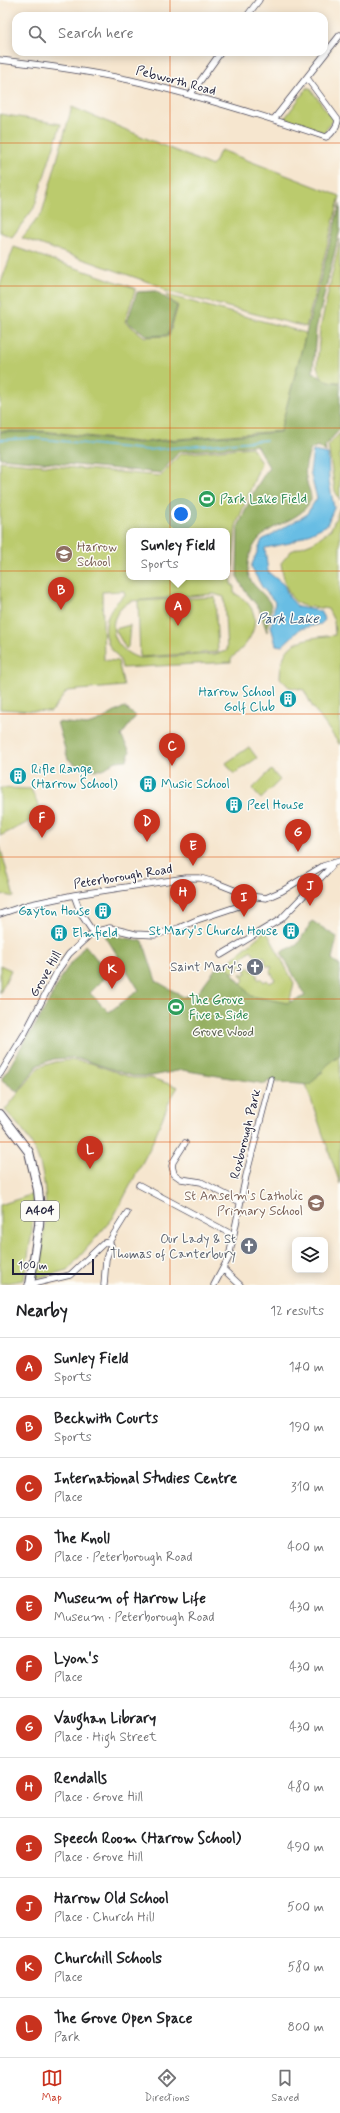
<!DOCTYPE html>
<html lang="en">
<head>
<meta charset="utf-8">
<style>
	:root { --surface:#fff; --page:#f2f2f2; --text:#202124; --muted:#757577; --line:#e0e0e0; --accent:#c8321e }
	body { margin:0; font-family:Mynerve,sans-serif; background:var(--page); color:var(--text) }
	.controls { position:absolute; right:12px; bottom:12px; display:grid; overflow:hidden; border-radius:8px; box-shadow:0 2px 10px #0003 }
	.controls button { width:36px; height:36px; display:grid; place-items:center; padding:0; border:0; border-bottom:1px solid var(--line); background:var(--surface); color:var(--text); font:20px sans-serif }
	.scale { position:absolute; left:12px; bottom:10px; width:82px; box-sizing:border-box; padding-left:4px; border:2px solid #22223b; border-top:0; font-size:11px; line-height:14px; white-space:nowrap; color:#22223b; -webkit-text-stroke:3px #fdfcf7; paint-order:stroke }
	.you { position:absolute; left:181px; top:514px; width:14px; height:14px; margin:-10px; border:3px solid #fff; border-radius:50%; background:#1a73e8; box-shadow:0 0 0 6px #1a73e833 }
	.badge { display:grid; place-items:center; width:26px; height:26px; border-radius:50%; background:var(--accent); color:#fff; font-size:13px; font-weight:700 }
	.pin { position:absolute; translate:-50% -33px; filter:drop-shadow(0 1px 2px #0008) }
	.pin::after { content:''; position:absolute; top:21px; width:14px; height:12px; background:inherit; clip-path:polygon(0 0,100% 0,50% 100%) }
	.popup { position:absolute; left:126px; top:528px; width:104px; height:52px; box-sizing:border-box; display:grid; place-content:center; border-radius:8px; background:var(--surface); filter:drop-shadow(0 1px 3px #0005); font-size:13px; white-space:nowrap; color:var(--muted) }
	.popup b { font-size:15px; color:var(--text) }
	.popup::after { content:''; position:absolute; left:50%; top:100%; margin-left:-8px; border:8px solid transparent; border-top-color:var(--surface) }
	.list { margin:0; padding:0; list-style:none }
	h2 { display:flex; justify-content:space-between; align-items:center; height:52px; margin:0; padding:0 16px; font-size:17px }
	h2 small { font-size:13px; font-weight:400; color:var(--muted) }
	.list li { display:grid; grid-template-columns:26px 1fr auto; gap:12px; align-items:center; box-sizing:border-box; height:60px; padding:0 16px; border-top:1px solid var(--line) }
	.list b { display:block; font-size:15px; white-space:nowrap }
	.list p { margin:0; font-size:13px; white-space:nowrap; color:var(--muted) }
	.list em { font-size:13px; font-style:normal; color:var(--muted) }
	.icon { flex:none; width:22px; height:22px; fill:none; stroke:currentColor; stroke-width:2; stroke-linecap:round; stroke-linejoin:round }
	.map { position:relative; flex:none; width:340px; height:1285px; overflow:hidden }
	.search { position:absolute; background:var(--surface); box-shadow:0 2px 10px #0003; left:12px; right:12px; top:12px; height:44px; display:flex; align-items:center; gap:10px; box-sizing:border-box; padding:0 14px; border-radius:12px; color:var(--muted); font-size:15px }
	.sheet { height:772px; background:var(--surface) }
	nav { display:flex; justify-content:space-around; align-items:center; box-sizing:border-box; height:56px; border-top:1px solid var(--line); background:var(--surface); font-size:11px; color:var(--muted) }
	nav a { display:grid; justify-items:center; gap:2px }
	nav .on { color:var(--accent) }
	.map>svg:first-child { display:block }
	.green { fill:#bbcb6d; stroke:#6e7654; fill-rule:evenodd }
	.forest { fill:#94af60; stroke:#5b684e }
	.water { fill:#67bde4; stroke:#447090 }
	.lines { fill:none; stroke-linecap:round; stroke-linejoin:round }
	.stream { stroke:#67bde4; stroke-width:1.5 }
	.minor-casing { stroke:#423f51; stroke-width:7 }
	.primary-casing { stroke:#423f51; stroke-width:10 }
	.minor { stroke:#fff; stroke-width:5.5 }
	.primary { stroke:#fff; stroke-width:8 }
	.grid { fill:none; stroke:#de560e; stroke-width:1; stroke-opacity:0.55 }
	.labels { text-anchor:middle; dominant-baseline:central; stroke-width:3; stroke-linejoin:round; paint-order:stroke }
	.shield { fill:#fdfcf7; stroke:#646373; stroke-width:1 }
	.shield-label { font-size:12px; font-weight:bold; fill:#22223b }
	.street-label { font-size:13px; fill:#22223b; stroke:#fdfcf7 }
	.leisure-label { font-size:13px; fill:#27864d; stroke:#fdfcf7; text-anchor:start }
	.education-label { font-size:13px; fill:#785e54; stroke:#fdfcf7; text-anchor:start }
	.culture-label { font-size:13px; fill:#0d838f; stroke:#fdfcf7; text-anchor:start }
	.worship-label { font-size:13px; fill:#5b616d; stroke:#fdfcf7; text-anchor:end }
	.park-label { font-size:13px; fill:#585d4c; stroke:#fdfcf7 }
	.water-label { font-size:14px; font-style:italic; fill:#3a5876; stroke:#fdfcf7 }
</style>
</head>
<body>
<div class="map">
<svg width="340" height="1285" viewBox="0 0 340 1285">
	<rect width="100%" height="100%" fill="#fdfcf7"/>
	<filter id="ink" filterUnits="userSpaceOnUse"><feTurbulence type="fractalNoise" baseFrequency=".025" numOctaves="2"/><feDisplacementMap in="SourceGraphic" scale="8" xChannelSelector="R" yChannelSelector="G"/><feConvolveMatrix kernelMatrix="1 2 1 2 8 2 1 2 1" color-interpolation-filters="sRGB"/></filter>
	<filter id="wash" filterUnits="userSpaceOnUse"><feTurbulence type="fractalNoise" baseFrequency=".012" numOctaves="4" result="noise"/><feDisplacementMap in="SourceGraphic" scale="16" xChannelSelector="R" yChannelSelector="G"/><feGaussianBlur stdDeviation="0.9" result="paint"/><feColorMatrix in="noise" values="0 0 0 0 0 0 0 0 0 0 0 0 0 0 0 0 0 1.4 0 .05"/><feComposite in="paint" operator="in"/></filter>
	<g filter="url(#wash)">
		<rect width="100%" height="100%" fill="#f6e6cf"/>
		<path class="green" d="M 307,88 L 310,88 L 333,120 L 324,133 L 285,118 Z
			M 72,107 L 212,166 L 221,150 L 340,196 L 306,327 L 165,291 L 160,286 L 22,238 L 42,213 Z
			M 0,114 L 61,124 L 34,208 L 12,237 L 0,232 Z
			M 340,239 L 340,382 L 332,382 L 323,379 L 317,367 L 320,329 Z
			M 14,247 L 135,288 L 135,291 L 125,322 L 145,337 L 169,336 L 178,306 L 166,296 L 167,295 L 306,333 L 280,431 L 138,442 L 43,431 L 0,431 L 0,285 Z
			M 340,433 L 340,500 L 335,491 L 328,445 Z
			M 252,447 L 261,463 L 236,526 L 231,585 L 234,585 L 234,593 C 267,610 256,640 231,658 L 231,662 L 122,668 C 121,658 115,655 110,647 C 100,627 108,607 125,595 L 124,591 L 102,592 L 104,660 L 118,661 L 124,686 L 67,691 L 51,712 L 0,709 L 0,461 L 161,476 L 180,454 ZM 129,531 L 227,531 L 227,577 L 129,577 ZM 214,594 L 224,597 L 227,651 L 215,654 L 139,658 C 110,649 103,616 131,601 Z
			M 340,508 L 340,745 L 312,706 L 304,690 L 289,687 L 280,678 C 281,638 304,639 335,635 L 334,621 L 328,609 C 319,607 307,608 299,604 C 286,597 283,576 281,563 L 291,551 L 314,542 L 331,529 Z
			M 215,597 L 218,652 L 140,657 L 138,601 Z
			M 130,625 L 128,647 L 126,649 L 115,629 Z
			M 249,747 L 257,758 L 234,774 L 226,763 Z
			M 271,770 L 280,780 L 261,799 L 252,789 Z
			M 0,788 L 31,789 L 43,815 L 0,836 Z
			M 0,846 L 14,897 L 0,894 Z
			M 266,930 L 294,983 L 288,1008 L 251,997 L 225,965 ZM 251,950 L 258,959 L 264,956 L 266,960 L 264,961 L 268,967 L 270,965 L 272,968 L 270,970 L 275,980 L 270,983 L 267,980 L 264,982 L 261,978 L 259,980 L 257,977 L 258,976 L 254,970 L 252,971 L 249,967 L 245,970 L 247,973 L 243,975 L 241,973 L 240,974 L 244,980 L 240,984 L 232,973 L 240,968 L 238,966 L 240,964 L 242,966 L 245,964 L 241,958 Z
			M 0,965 L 11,970 L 0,993 Z
			M 340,1023 L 340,1055 L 334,1060 L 340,1056 L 340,1184 L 307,1088 L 302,1081 L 323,1072 L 300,1081 Z
			M 70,1060 L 91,1063 L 132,1078 L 151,1078 L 178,1087 L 170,1100 L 150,1148 L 113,1218 L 68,1270 L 36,1278 C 44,1235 54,1188 33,1147 C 26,1133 15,1121 5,1110 L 39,1067 L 55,1062 Z
			M 33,1194 L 32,1232 L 24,1280 L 0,1284 L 0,1205 Z"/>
		<path class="forest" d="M 340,204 L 340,230 L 316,329 L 313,372 L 326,381 L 340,383 L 340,429 L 325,446 L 326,452 L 318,446 L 311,449 C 307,457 304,469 306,478 C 307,487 311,490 311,500 C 308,505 304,511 299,514 C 287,523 274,525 262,536 C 251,545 243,567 251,581 C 256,589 267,596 271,605 C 273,610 267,624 267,632 L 259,608 L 245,591 L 237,576 L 238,527 L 254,491 L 269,467 L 256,445 L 179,452 L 161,473 L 0,458 L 0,432 L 43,432 L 138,443 L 280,432 Z
			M 156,291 L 177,306 L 168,335 L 148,336 L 127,322 L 137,292 Z
			M 124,707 L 136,716 L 121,736 L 130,751 L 127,760 L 116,761 L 102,770 L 82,769 L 68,759 L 57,722 L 87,725 L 97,722 Z
			M 312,921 L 337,937 L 332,959 L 340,966 L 340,1055 L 330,1062 L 310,1085 L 268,1081 L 266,1084 L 182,1070 L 152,1076 L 132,1076 L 85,1060 L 70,1058 L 54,1059 L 38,1065 L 18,1092 L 2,1080 L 21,1047 L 38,1021 L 65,971 L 85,945 L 109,974 L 90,993 L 109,1012 L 139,990 L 104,934 L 143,941 L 156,981 L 184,997 L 198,992 L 222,960 L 251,996 L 287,1003 L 305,996 L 281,952 L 297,945 Z"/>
		<path class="water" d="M 313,451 L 328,454 L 329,481 L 334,508 L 327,525 L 290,543 L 265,548 L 268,572 L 284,585 L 289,597 L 298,607 L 320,611 L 325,620 L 321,624 L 300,629 L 282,646 L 276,645 L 271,626 L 275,602 L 262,587 L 251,567 L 262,540 L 306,515 L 317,498 L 310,472 Z"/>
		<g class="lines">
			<path class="stream" d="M 0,440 L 32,438 L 147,450 L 266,440"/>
		</g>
	</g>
	<g filter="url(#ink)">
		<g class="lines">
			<defs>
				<path id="minor" d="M 247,16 L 259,0
					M 0,60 C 43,65 87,71 130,80 C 196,95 261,115 326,137 C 331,135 338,125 338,120 L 307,78
					M 190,95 L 221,52
					M 274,119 L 340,35
					M 74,895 L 81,914 L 93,932
					M 0,914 L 27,905 L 74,895 L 186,878 L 200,878 L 214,882 L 249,896 L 266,898 L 282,891 L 323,866 L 340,861
					M 221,955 L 281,919 L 331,867 L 333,863
					M 0,1074 L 25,1033 L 58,970 L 69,954 L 93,932 L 110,928 L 135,934 L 155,935 L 179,928 L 197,920 L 239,906 L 245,903 L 249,896
					M 185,1143 L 173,1162 L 172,1166 L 174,1174 L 181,1179 L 201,1182 L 240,1202
					M 139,1185 L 233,1235
					M 223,1269 L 240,1285
					M 28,1285 L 70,1275 L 104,1243 L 109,1242
					M 104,1285 L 106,1259 L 111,1245 L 109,1242 L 127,1213
					M 214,1285 L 229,1257 L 246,1176 L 271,1079"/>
				<path id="primary" d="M 0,1114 L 29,1152 L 38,1190 L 40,1209 L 39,1225 L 30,1285"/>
			</defs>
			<use href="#minor" class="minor-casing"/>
			<use href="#primary" class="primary-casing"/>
			<use href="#minor" class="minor"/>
			<use href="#primary" class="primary"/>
		</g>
	</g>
	<path class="grid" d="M 170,0 L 170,16M 170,52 L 170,1285M 0,143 L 340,143M 0,286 L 340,286M 0,428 L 340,428M 0,571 L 340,571M 0,714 L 340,714M 0,857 L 340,857M 0,999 L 340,999M 0,1142 L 340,1142"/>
	<defs>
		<symbol id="stadium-disc" viewBox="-11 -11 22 22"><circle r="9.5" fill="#2e9e5b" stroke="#fdfcf7"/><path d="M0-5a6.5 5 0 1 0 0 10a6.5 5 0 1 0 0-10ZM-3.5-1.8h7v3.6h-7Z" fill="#fff"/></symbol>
		<symbol id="school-disc" viewBox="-11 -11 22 22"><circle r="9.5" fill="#8d6e63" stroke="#fdfcf7"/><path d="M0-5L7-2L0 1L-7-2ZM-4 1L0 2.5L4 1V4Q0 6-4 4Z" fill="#fff"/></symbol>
		<symbol id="building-disc" viewBox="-11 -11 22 22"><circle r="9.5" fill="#0f9aa8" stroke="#fdfcf7"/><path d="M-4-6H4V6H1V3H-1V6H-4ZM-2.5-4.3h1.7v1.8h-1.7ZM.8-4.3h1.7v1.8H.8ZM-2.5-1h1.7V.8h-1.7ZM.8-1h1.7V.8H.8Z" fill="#fff"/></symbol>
		<symbol id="church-disc" viewBox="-11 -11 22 22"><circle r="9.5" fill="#6b7280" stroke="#fdfcf7"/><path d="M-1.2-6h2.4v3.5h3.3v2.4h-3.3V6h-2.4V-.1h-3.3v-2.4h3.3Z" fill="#fff"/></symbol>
	</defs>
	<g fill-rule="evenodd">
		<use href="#stadium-disc" x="197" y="489" width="20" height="20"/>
		<use href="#school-disc" x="54" y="544" width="20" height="20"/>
		<use href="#building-disc" x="278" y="689" width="20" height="20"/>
		<use href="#building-disc" x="8" y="766" width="20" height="20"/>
		<use href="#building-disc" x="138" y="774" width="20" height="20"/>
		<use href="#building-disc" x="224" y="795" width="20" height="20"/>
		<use href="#building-disc" x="93" y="901" width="20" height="20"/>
		<use href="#building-disc" x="281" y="921" width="20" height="20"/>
		<use href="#building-disc" x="49" y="923" width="20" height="20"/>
		<use href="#church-disc" x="245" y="957" width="20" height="20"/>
		<use href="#stadium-disc" x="166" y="997" width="20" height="20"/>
		<use href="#school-disc" x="306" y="1193" width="20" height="20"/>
		<use href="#church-disc" x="239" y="1236" width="20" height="20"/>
	</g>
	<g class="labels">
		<rect class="shield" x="21" y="1201" width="38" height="20" rx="3"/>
		<g class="shield-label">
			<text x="40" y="1211">A404</text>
		</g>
		<g class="street-label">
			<text transform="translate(176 81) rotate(15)">Pebworth Road</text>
			<text transform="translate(123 877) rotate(-9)">Peterborough Road</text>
			<text transform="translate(46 974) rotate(-60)">Grove Hill</text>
			<text transform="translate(246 1134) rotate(-76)">Roxborough Park</text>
		</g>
		<g class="leisure-label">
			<text x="220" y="499">Park Lake Field</text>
			<text x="189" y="1000">The Grove<tspan x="189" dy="15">Five a Side</tspan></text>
		</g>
		<g class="education-label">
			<text x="77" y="547">Harrow<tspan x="77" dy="15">School</tspan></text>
			<text x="303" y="1196" text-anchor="end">St Anselm's Catholic<tspan x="303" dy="15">Primary School</tspan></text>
		</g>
		<g class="culture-label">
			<text x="275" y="692" text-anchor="end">Harrow School<tspan x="275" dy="15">Golf Club</tspan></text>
			<text x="31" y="769">Rifle Range<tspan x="31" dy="15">(Harrow School)</tspan></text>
			<text x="161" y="784">Music School</text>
			<text x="247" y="805">Peel House</text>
			<text x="90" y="911" text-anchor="end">Gayton House</text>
			<text x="278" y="931" text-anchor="end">St Mary's Church House</text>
			<text x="72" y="933">Elmfield</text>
		</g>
		<g class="worship-label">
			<text x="242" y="967">Saint Mary's</text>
			<text x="236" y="1239">Our Lady &amp; St<tspan x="236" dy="15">Thomas of Canterbury</tspan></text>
		</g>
		<g class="park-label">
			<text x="223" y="1032">Grove Wood</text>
		</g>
		<g class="water-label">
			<text x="288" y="619">Park Lake</text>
		</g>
	</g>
</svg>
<div class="controls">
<button><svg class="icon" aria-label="layers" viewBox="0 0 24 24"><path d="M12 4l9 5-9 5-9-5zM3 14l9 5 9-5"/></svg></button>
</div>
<div class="scale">100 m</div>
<div class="you"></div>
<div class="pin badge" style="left:178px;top:626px">A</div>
<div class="popup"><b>Sunley Field</b>Sports</div>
<div class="pin badge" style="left:61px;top:610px">B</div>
<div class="pin badge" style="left:172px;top:766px">C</div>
<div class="pin badge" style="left:147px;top:842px">D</div>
<div class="pin badge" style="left:193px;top:866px">E</div>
<div class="pin badge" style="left:42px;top:838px">F</div>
<div class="pin badge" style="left:298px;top:852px">G</div>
<div class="pin badge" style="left:183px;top:912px">H</div>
<div class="pin badge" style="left:244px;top:917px">I</div>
<div class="pin badge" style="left:310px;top:906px">J</div>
<div class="pin badge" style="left:112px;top:989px">K</div>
<div class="pin badge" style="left:90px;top:1169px">L</div>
<div class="search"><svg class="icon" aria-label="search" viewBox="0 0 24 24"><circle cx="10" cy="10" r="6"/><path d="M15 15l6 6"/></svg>Search here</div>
</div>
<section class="sheet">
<h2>Nearby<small>12 results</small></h2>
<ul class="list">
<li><span class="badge">A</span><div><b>Sunley Field</b><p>Sports</p></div><em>140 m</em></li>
<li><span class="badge">B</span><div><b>Beckwith Courts</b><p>Sports</p></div><em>190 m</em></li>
<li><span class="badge">C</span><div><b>International Studies Centre</b><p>Place</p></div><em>310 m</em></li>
<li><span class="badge">D</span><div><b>The Knoll</b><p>Place · Peterborough Road</p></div><em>400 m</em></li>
<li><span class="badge">E</span><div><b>Museum of Harrow Life</b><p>Museum · Peterborough Road</p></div><em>430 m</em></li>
<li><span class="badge">F</span><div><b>Lyon's</b><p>Place</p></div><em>430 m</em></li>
<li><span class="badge">G</span><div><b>Vaughan Library</b><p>Place · High Street</p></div><em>430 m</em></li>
<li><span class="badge">H</span><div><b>Rendalls</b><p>Place · Grove Hill</p></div><em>480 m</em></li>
<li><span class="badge">I</span><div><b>Speech Room (Harrow School)</b><p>Place · Grove Hill</p></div><em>490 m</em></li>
<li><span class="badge">J</span><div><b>Harrow Old School</b><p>Place · Church Hill</p></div><em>500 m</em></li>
<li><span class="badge">K</span><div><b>Churchill Schools</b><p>Place</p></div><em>580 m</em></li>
<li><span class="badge">L</span><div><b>The Grove Open Space</b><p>Park</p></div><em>800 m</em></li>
</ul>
</section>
<nav>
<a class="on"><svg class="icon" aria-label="map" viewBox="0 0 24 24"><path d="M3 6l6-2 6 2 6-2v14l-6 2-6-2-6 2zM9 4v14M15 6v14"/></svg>Map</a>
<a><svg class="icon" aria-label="directions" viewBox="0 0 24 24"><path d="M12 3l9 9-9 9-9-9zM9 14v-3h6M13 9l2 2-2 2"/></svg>Directions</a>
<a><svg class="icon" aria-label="saved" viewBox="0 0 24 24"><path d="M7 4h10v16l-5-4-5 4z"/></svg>Saved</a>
</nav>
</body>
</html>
